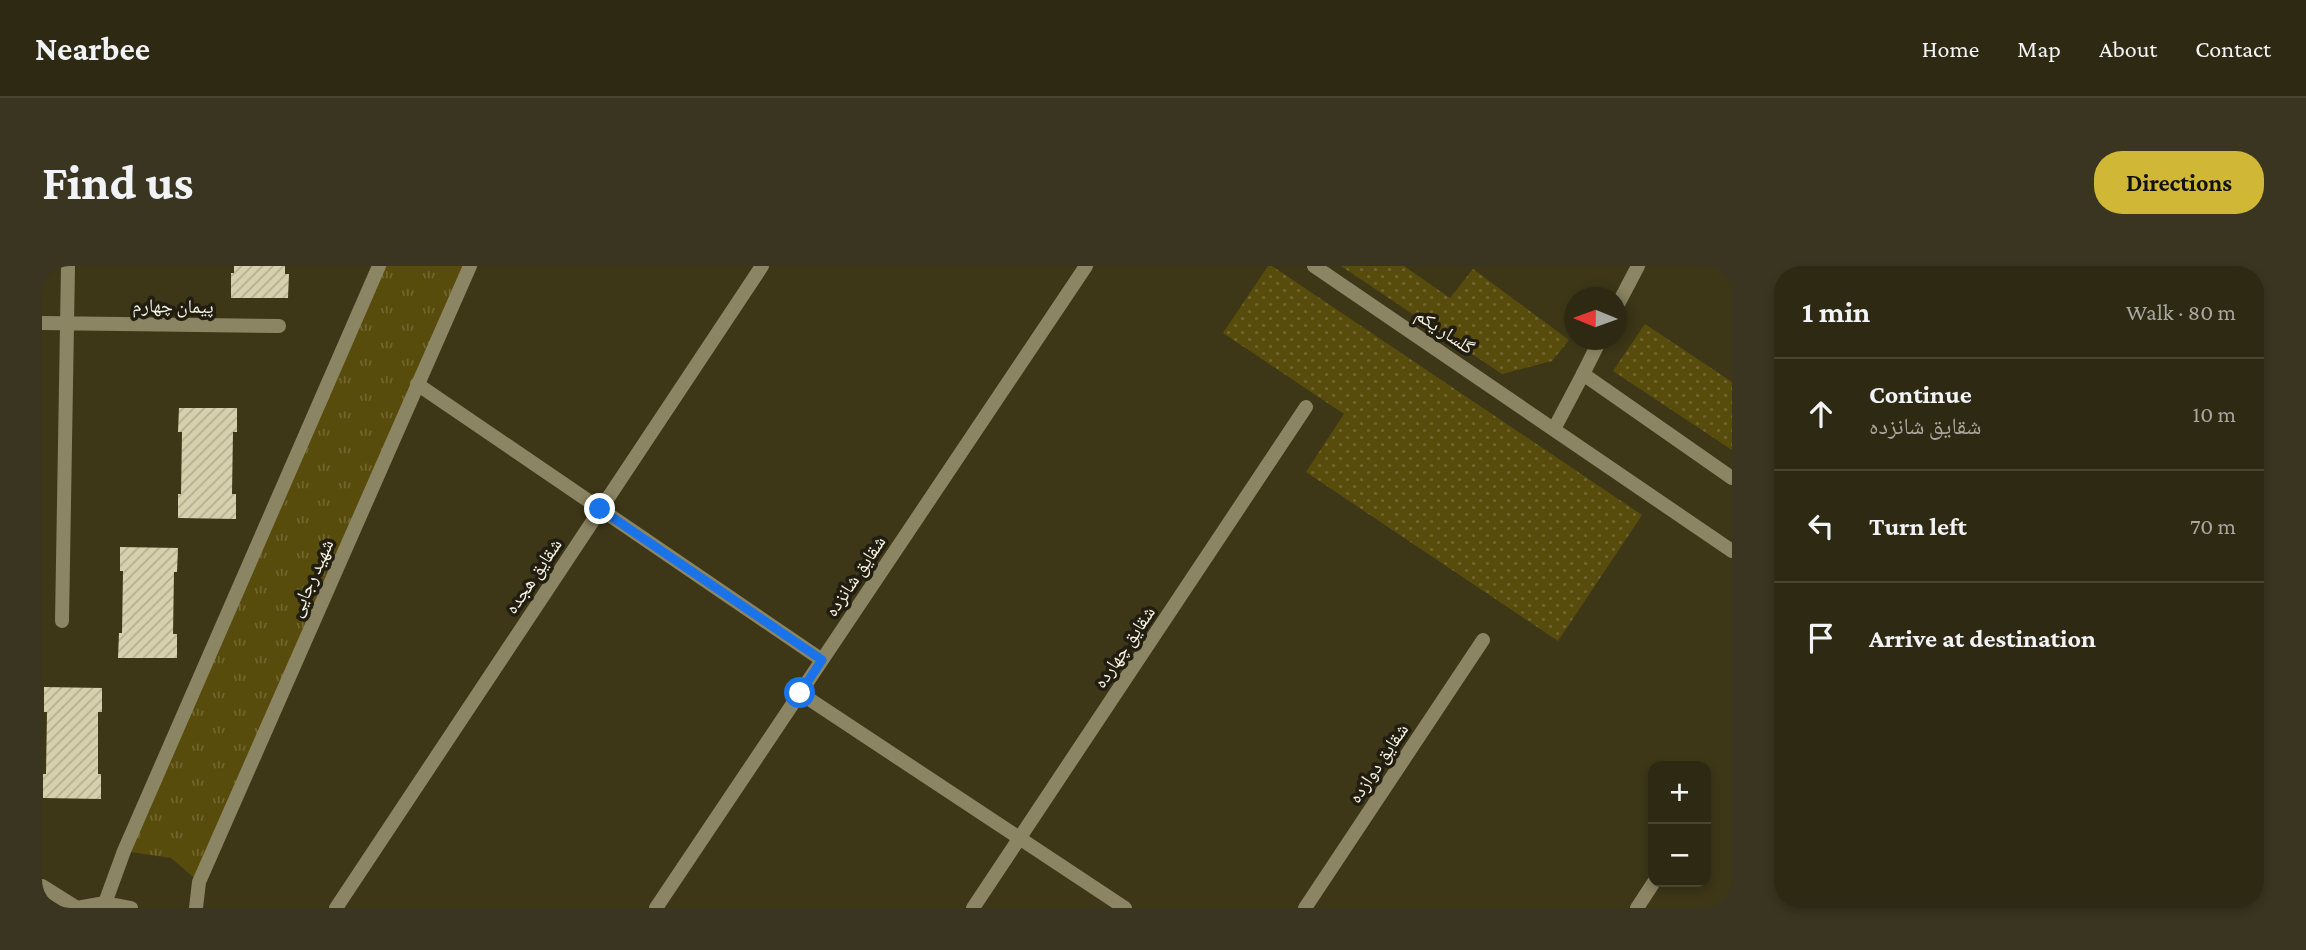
<!DOCTYPE html>
<html lang="en">
<head>
<meta charset="utf-8">
<style>
	:root { --surface:#2e2912; --page:#3a3520; --text:#f1f3f6; --muted:#a7a69f; --line:#494532; --accent:#d0b736 }
	body { margin:0; font-family:"Crimson Pro","Noto Naskh Arabic",serif; background:var(--page); color:var(--text) }
	.controls { position:absolute; right:21px; bottom:21px; display:grid; overflow:hidden; border-radius:14px; box-shadow:0 4px 10px #0003 }
	.controls button { width:63px; height:63px; display:grid; place-items:center; padding:0; border:0; border-bottom:2px solid var(--line); background:var(--surface); color:var(--text); font:35px sans-serif }
	.compass { position:absolute; left:1522px; top:21px; width:63px; height:63px; border-radius:50%; background:var(--surface); box-shadow:0 4px 10px #0003; rotate:271deg }
	.stop { position:absolute; width:21px; height:21px; margin:-16px; border:5px solid #1a73e8; border-radius:50%; background:#fff }
	.stop.end { background:#1a73e8; border-color:#fff; box-shadow:0 2px 7px #0008 }
	.list { margin:0; padding:0; list-style:none }
	h2 { display:flex; justify-content:space-between; align-items:center; height:91px; margin:0; padding:0 28px; font-size:30px }
	h2 small { font-size:23px; font-weight:400; color:var(--muted) }
	.list li { display:grid; grid-template-columns:46px 1fr auto; gap:21px; align-items:center; box-sizing:border-box; height:112px; padding:0 28px; border-top:2px solid var(--line) }
	.list b { display:block; font-size:26px; white-space:nowrap }
	.list p { margin:0; font-size:23px; white-space:nowrap; color:var(--muted) }
	.list em { font-size:23px; font-style:normal; color:var(--muted) }
	.icon { flex:none; width:38px; height:38px; fill:none; stroke:currentColor; stroke-width:2; stroke-linecap:round; stroke-linejoin:round }
	.map { position:relative; flex:none; width:1690px; height:642px; overflow:hidden; border-radius:28px }
	header { display:flex; align-items:center; gap:42px; box-sizing:border-box; height:98px; padding:0 35px; background:var(--surface); border-bottom:2px solid var(--line) }
	header strong { font-size:33px }
	nav { display:flex; gap:38px; margin-inline-start:auto; font-size:24px }
	.intro { display:flex; align-items:center; justify-content:space-between; box-sizing:border-box; height:168px; padding:0 42px }
	h1 { margin:0; font-size:49px }
	.button { padding:18px 32px; border-radius:28px; background:var(--accent); color:#111; font-size:24px; font-weight:700 }
	main { display:flex; gap:42px; padding:0 42px }
	aside { flex:1; background:var(--surface); border-radius:28px; box-shadow:0 4px 10px #0003 }
	.map>svg:first-child { display:block }
	.grass { fill:url(#grass-tufts) }
	.park { fill:url(#park-dots) }
	.building { fill:url(#building-hatch) }
	.lines { fill:none; stroke-linecap:round; stroke-linejoin:round }
	.minor { stroke:#8c8563; stroke-width:14 }
	.tertiary { stroke:#8c8563; stroke-width:14 }
	.route { stroke:#1a73e8; stroke-width:9 }
	.labels { text-anchor:middle; dominant-baseline:central; stroke-width:7; stroke-linejoin:round; paint-order:stroke }
	.street-label { font-size:19px; fill:#f8f4e2; stroke:#211e11 }
</style>
</head>
<body>
<header>
<strong>Nearbee</strong>
<nav><a>Home</a><a>Map</a><a>About</a><a>Contact</a></nav>
</header>
<div class="intro"><h1>Find us</h1><a class="button">Directions</a></div>
<main>
<div class="map">
<svg width="1690" height="642" viewBox="0 0 1690 642">
	<defs>
		<pattern id="grass-tufts" width="24" height="20" patternUnits="userSpaceOnUse" patternTransform="scale(1.75)"><rect width="24" height="20" fill="#584c0c"/><path d="M3 7l-1-3M5 7V3M7 7l1-3M15 17l-1-3M17 17v-4M19 17l1-3" fill="none" stroke="#71662f"/></pattern>
		<pattern id="park-dots" width="8" height="8" patternUnits="userSpaceOnUse" patternTransform="scale(1.75)"><rect width="8" height="8" fill="#584c0c"/><path d="M2 2h.1M6 6h.1" fill="none" stroke="#71662f" stroke-width="1.8" stroke-linecap="round"/></pattern>
		<pattern id="building-hatch" width="6" height="6" patternUnits="userSpaceOnUse" patternTransform="scale(1.75)"><rect width="6" height="6" fill="#d7d0ac"/><path d="M-1 1l2-2M0 6l6-6M5 7l2-2" fill="none" stroke="#b4ae92"/></pattern>
	</defs>
	<rect width="100%" height="100%" fill="#3d3718"/>
	<path class="grass" d="M 337,0 L 428,0 L 157,616 L 129,592 L 82,585 Z"/>
	<path class="park" d="M 1226,0 L 1230,0 L 1600,249 L 1516,375 L 1264,206 L 1302,148 L 1181,67 Z
		M 1299,0 L 1362,0 L 1408,32 L 1431,3 L 1527,74 L 1510,95 L 1460,108 Z
		M 1603,58 L 1690,116 L 1690,184 L 1571,105 Z"/>
	<path class="building" d="M 192,0 L 243,0 L 243,8 L 247,8 L 246,32 L 189,32 L 189,7 L 192,7 Z
		M 137,142 L 195,142 L 195,166 L 191,166 L 190,228 L 194,228 L 194,253 L 136,252 L 136,228 L 139,228 L 140,166 L 136,166 Z
		M 78,281 L 136,282 L 135,306 L 132,306 L 131,368 L 135,368 L 135,392 L 76,392 L 77,367 L 80,367 L 81,305 L 78,305 Z
		M 2,421 L 60,422 L 60,446 L 56,446 L 56,508 L 59,508 L 59,533 L 1,532 L 1,508 L 4,508 L 5,446 L 2,446 Z"/>
	<g class="lines">
		<path class="minor" d="M 1574,42 L 1596,0
			M 0,57 L 237,60
			M 1541,108 L 1558,74
			M 375,118 L 780,394
			M 20,355 L 26,0
			M 758,427 L 1083,642
			M 294,642 L 720,0
			M 614,642 L 1044,0
			M 931,642 L 1264,141
			M 1263,642 L 1441,374
			M 1595,642 L 1612,616"/>
		<path class="tertiary" d="M 1272,0 L 1690,285
			M 1512,163 L 1541,108 L 1690,212
			M 0,620 L 35,642
			M 63,637 L 82,585 L 337,0
			M 35,642 L 63,637 L 89,642
			M 154,642 L 157,616 L 428,0"/>
	</g>
	<g class="lines">
		<path class="route" d="M 558,243 L 780,394 L 758,427"/>
	</g>
	<g class="labels">
		<g class="street-label">
			<text transform="translate(131 40) rotate(1)">پیمان چهارم</text>
			<text transform="translate(1403 65) rotate(34)">گلسار یکم</text>
			<text transform="translate(491 310) rotate(-56)">شقایق هجده</text>
			<text transform="translate(813 310) rotate(-56)">شقایق شانزده</text>
			<text transform="translate(269 312) rotate(-66)">شهید رجایی</text>
			<text transform="translate(1082 381) rotate(-56)">شقایق چهارده</text>
			<text transform="translate(1336 497) rotate(-56)">شقایق دوازده</text>
		</g>
	</g>
</svg>
<div class="controls">
<button>+</button>
<button>−</button>
</div>
<svg class="compass" viewBox="-18 -18 36 36"><path d="M0-13l5 13h-10z" fill="#e53935"/><path d="M0 13l5-13h-10z" fill="#a7a69f"/></svg>
<div class="stop" style="left:758px;top:427px"></div>
<div class="stop end" style="left:558px;top:243px"></div>
</div>
<aside>
<h2>1 min<small>Walk · 80 m</small></h2>
<ul class="list">
<li><svg class="icon" aria-label="ahead" viewBox="0 0 24 24"><path d="M12 20V5M6 11l6-6 6 6"/></svg><div><b>Continue</b><p>شقایق شانزده</p></div><em>10 m</em></li>
<li><svg class="icon" aria-label="left" viewBox="0 0 24 24"><path d="M17 20v-9H6M10 6l-5 5 5 5"/></svg><div><b>Turn left</b></div><em>70 m</em></li>
<li><svg class="icon" aria-label="arrive" viewBox="0 0 24 24"><path d="M6 21V4h12l-3 4 3 4H6"/></svg><div><b>Arrive at destination</b></div></li>
</ul>
</aside>
</main>
</body>
</html>
